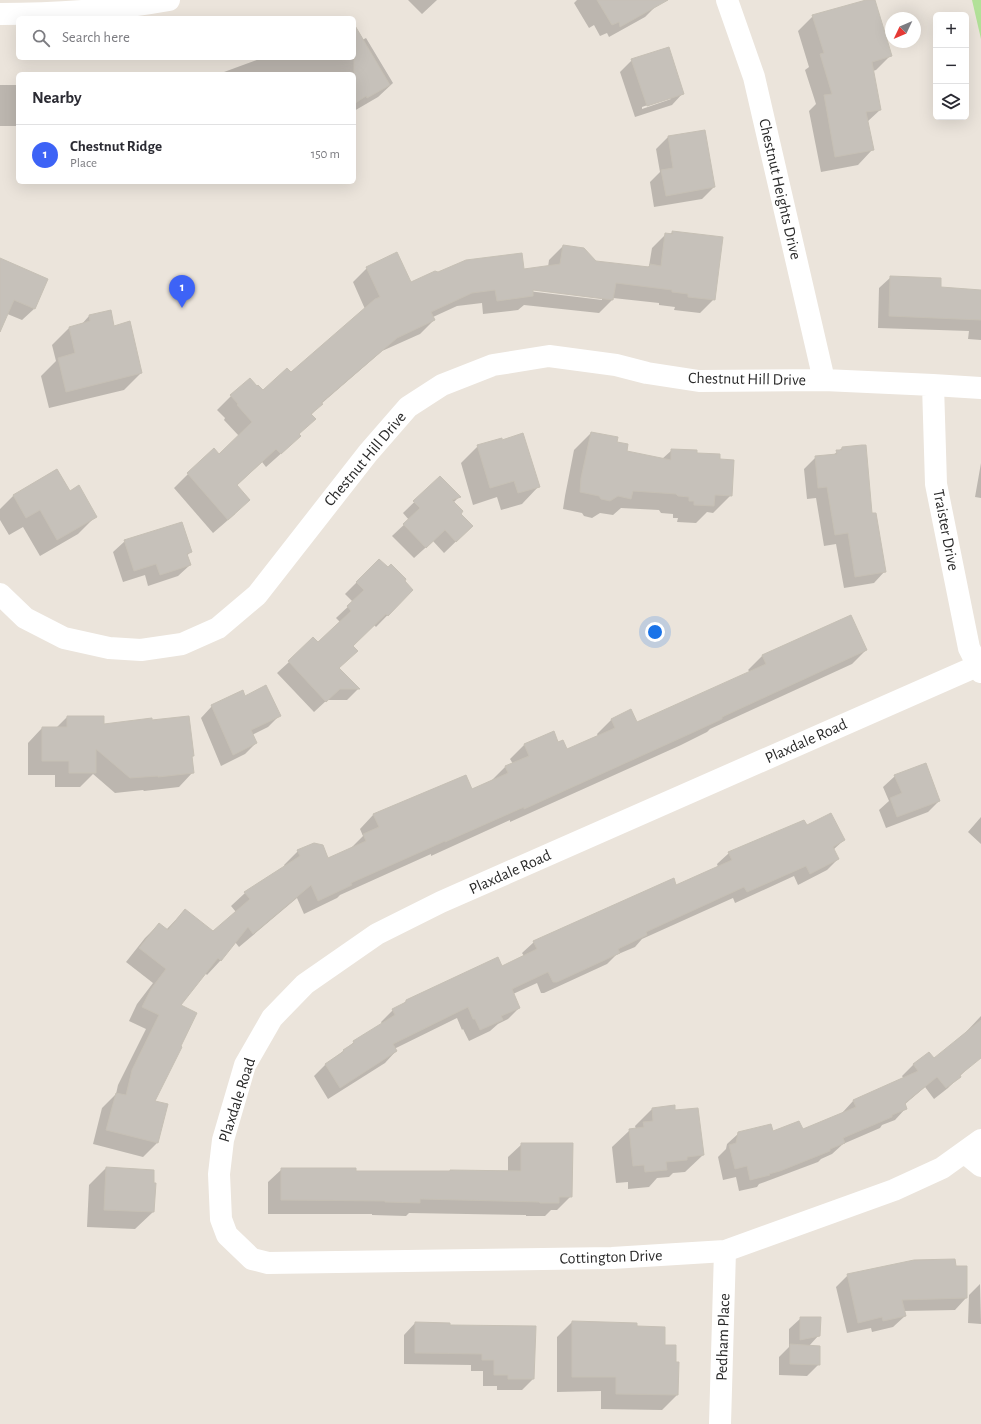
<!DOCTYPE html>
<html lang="en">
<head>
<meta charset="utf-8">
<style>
	:root { --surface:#fff; --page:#f2f2f3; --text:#2b2b33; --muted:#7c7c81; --line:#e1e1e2; --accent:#3d63f6 }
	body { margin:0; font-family:"Alegreya Sans",sans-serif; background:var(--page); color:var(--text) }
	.controls { position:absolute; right:12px; top:12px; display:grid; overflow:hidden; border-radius:6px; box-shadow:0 4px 16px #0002 }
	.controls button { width:36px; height:36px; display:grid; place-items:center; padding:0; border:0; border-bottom:1px solid var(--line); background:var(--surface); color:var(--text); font:20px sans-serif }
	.compass { position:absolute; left:885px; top:12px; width:36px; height:36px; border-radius:50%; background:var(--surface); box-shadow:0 4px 16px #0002; rotate:226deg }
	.you { position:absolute; left:655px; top:632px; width:14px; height:14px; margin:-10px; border:3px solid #fff; border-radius:50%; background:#1a73e8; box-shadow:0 0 0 6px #1a73e833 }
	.badge { display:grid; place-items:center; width:26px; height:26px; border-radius:50%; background:var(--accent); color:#fff; font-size:13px; font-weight:700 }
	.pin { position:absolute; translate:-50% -33px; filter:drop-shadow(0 1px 2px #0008) }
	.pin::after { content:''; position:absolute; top:21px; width:14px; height:12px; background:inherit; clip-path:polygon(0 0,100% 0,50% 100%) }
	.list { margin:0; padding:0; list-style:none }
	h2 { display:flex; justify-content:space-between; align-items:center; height:52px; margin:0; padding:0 16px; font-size:17px }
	h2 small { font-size:13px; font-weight:400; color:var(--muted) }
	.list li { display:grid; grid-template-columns:26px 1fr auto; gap:12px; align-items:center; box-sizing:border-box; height:60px; padding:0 16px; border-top:1px solid var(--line) }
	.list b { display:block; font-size:15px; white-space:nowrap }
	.list p { margin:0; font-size:13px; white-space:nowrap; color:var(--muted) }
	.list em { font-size:13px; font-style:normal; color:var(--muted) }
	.icon { flex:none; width:22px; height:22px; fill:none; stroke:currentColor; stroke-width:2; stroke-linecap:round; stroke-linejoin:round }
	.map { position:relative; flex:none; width:981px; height:1424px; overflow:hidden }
	.search { position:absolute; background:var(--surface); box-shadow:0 4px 16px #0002; left:16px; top:16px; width:340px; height:44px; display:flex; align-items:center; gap:10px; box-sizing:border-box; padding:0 14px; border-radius:6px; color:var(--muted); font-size:15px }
	.panel { position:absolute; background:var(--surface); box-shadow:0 4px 16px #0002; left:16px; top:72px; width:340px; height:112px; border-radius:6px }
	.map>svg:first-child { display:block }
	.green { fill:#b2e198 }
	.shadow { fill:#0003; fill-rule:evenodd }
	.building { fill:#c6c1ba; stroke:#c6c0b5 }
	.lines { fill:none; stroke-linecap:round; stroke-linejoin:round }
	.minor { stroke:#fff; stroke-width:22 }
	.labels { text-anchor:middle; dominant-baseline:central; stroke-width:3; stroke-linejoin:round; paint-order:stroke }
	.street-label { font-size:16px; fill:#292929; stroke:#fff }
</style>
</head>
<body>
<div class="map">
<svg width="981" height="1424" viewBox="0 0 981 1424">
	<rect width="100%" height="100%" fill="#ebe4db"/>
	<path class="green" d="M 972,0 L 981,0 L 981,39 Z"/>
	<path class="shadow" d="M 408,0 L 437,0 L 422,14 Z
		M 577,0 L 653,0 L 656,6 L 645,17 L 609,37 L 607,33 L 600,36 L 594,25 L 589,28 L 574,3 Z
		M 813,16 L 891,55 L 876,70 L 873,71 L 880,110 L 867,122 L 872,150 L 858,165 L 821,172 L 809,111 L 816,104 L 805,70 L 809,67 L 798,31 Z
		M 354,26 L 362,40 L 366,38 L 393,83 L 378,97 L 354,111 L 354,74 L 222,74 L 224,72 L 262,58 L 354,58 Z
		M 632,60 L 683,93 L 672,105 L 635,117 L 620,72 ZM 671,97 L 671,99 L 642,109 L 642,107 Z
		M 0,85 L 18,85 L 18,126 L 0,126 Z
		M 704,131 L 714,187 L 702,199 L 654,207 L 650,182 L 660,172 L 656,149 L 668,137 Z
		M 672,232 L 714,299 L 700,313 L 674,310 L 675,307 L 659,305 L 659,303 L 613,298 L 613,299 L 599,313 L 524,305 L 518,310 L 483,314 L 482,303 L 457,306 L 433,317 L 434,320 L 420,334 L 382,351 L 321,404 L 311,415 L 298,435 L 285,450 L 266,467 L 262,462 L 236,486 L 235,514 L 213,533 L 174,488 L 188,474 L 219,456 L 239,436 L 224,420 L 225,418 L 217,410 L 231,396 L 250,379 L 256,387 L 262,391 L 291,373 L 365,309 L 353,282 L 367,268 L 411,283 L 438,273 L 523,270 L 548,267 L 549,260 L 563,246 L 596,262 L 647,268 L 649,266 L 652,248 L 666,234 L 669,235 ZM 528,289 L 602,298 L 602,300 L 528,291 Z
		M 0,261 L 47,280 L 34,309 L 22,320 L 5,313 L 0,318 Z
		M 891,277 L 940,288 L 981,291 L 981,340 L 968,339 L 969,331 L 878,328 L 879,288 Z
		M 89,316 L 114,327 L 141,373 L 124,390 L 49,408 L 41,376 L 56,361 L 52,345 L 69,328 L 81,325 Z
		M 591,433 L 616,443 L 626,452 L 662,459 L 672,450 L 696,454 L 731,495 L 713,513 L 707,512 L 696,523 L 677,522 L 678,518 L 673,518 L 673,514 L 661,513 L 659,510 L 621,508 L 613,515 L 600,513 L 592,518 L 584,516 L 582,513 L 563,509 L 565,496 L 574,450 Z
		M 478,446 L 539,486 L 522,504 L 501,510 L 497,497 L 473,505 L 461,463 Z
		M 842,448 L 871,515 L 885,571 L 874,583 L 844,588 L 836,544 L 824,546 L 816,498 L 807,499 L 804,469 L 816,457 L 832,456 Z
		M 981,463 L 981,498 L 975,497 Z
		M 56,470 L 69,492 L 95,517 L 78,534 L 40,556 L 23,527 L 9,535 L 0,520 L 0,509 L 13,496 Z
		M 440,477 L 459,497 L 453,503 L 460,514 L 472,526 L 444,553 L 433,541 L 414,558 L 392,536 L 409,520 L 403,513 Z
		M 125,541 L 190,552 L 187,556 L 190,565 L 178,576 L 148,586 L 145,575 L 123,582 L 113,552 Z
		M 379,560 L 412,590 L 376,627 L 374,625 L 352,646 L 338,668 L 358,689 L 347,700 L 327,700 L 314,712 L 277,673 L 289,662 L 318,643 L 340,622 L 336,618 L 353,602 L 345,594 Z
		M 850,616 L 866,650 L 852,664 L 710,729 L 707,732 L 681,745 L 510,822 L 510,820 L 431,856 L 431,854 L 340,895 L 337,898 L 304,914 L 297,898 L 239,947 L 235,942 L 220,961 L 207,975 L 205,973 L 180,1005 L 154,1102 L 167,1105 L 157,1143 L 143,1157 L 93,1144 L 102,1108 L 116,1094 L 118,1085 L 146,1029 L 129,1021 L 137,1004 L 153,983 L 126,962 L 145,938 L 159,924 L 166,930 L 185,910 L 213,932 L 236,912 L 231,906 L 245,893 L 285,867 L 284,865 L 298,851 L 328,859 L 349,850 L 363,836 L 360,829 L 373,815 L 465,776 L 472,790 L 491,781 L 505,767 L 513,764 L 510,759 L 524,745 L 553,733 L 558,744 L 567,750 L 598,736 L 597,734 L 611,720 L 631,711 L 637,724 L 750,672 L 748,670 L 762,656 Z
		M 245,697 L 280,715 L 268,727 L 252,735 L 256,743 L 245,754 L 221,766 L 201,718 L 212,706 Z
		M 67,717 L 103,717 L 103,725 L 152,721 L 193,756 L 192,757 L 193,772 L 179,787 L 144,791 L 143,790 L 115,793 L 93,774 L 80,787 L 55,787 L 55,775 L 28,775 L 28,743 L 42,728 L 56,728 Z
		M 895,776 L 939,801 L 928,812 L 886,828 L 879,810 L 889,801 L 883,787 Z
		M 981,817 L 981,844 L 968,832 Z
		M 806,826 L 844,840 L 833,850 L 838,859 L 827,870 L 798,885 L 794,876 L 735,903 L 733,898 L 642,939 L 635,947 L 616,955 L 607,964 L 544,993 L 541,993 L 537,983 L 513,994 L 519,1008 L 508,1019 L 498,1024 L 490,1031 L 469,1041 L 463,1029 L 462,1030 L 457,1018 L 394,1049 L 396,1051 L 385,1063 L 328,1099 L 314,1076 L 325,1065 L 336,1057 L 354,1042 L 382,1024 L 381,1022 L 393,1010 L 401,1006 L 406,1001 L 501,967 L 524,956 L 522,953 L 534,942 L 676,886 L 718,867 L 717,864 L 729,853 Z
		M 981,1016 L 981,1044 L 971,1065 L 948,1088 L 934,1099 L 925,1087 L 904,1105 L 906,1108 L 895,1120 L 882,1125 L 880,1128 L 843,1144 L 832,1154 L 821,1159 L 818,1162 L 759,1184 L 757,1187 L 739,1191 L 736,1177 L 723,1180 L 718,1157 L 726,1149 L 727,1144 L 739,1133 L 802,1130 L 842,1114 L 842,1113 L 853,1101 L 904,1079 L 902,1076 L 913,1065 L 929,1053 L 934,1060 L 965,1033 Z
		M 652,1109 L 674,1111 L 703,1155 L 685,1172 L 673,1173 L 669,1177 L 657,1178 L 649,1187 L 628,1189 L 628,1182 L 616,1183 L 612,1147 L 630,1130 L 636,1129 L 635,1126 Z
		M 522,1144 L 571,1196 L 557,1210 L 551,1210 L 545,1216 L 526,1216 L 526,1215 L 409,1213 L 406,1216 L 372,1215 L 372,1214 L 268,1214 L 268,1182 L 282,1169 L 355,1172 L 508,1172 L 508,1157 Z
		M 106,1168 L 153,1212 L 135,1229 L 87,1227 L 89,1185 Z
		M 848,1275 L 966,1298 L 955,1310 L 904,1311 L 905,1316 L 893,1327 L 872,1332 L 871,1328 L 847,1333 L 836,1287 Z
		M 980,1284 L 981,1324 L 968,1323 L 969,1295 Z
		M 801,1318 L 819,1335 L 809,1346 L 819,1364 L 807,1376 L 779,1375 L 779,1357 L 789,1347 L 789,1329 Z
		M 572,1322 L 636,1327 L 664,1346 L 677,1395 L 662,1410 L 601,1409 L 601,1391 L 557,1392 L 557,1337 Z
		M 415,1323 L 449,1326 L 533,1379 L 522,1390 L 497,1390 L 497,1386 L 483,1386 L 483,1371 L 471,1371 L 471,1365 L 404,1364 L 404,1335 Z"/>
	<path class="building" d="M 597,0 L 668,0 L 620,27 L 619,22 L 612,25 Z
		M 866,0 L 875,0 L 892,56 L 872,62 L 881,110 L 866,112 L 874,150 L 835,157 L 824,95 L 832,94 L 820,54 L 824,53 L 812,15 Z
		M 354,24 L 390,85 L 367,98 L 366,96 L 354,104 Z
		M 669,47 L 684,94 L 647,106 L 631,59 Z
		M 705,130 L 715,187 L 666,196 L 661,170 L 673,168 L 668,136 Z
		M 672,231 L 723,237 L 715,300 L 688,297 L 688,294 L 672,292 L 672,290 L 616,283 L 613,300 L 533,290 L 533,296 L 497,301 L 495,290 L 472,293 L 431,312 L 435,320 L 397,338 L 321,403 L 323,404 L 311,414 L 316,419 L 299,434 L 301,436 L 281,454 L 276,449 L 237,485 L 250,500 L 228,520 L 187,473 L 214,448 L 219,454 L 252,422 L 237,405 L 238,404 L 230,395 L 250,378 L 257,386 L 258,385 L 263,390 L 287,368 L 291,372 L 375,299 L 380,297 L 366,267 L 397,252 L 411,282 L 435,271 L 438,272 L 466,260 L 522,253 L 524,269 L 560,264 L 563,245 L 584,248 L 596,261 L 649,267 L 650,264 L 661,266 L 665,233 L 673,234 Z
		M 0,258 L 48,279 L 35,309 L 14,300 L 0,332 Z
		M 890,276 L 941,278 L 941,287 L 981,290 L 981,320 L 889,316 Z
		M 111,310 L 114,326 L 130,321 L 142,373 L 66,392 L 58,358 L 75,353 L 69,327 L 90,321 L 89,315 Z
		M 591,432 L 618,437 L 617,442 L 628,444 L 627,451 L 671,460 L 671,449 L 697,450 L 697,453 L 720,454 L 720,459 L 734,460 L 732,496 L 715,495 L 714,506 L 694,505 L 694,501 L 689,501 L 689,497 L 678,496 L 676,494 L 633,491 L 631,499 L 618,496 L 610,501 L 601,499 L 599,496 L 580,492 L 581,478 Z
		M 523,433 L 540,487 L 518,493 L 514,481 L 490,488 L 477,445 L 502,438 L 502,440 Z
		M 862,445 L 866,445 L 872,513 L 876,513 L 886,572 L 855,577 L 848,533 L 835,535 L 827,487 L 818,488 L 815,456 L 837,454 L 836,450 L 842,450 L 842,447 Z
		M 57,469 L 70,491 L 79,485 L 97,517 L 57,540 L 40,510 L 26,518 L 13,495 Z
		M 440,476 L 461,497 L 452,500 L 463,511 L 461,514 L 473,526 L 456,542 L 445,530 L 426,548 L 403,524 L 420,508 L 413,501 Z
		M 182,522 L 192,552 L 187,554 L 191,565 L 160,575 L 156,564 L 134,571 L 124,540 Z
		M 379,559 L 388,567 L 391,564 L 406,579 L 405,581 L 413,590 L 388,616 L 386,614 L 353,646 L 358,651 L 339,668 L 360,689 L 340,689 L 326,702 L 288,661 L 313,637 L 318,642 L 351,611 L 347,606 L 364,590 L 356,582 Z
		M 851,615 L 867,650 L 722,717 L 722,719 L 696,731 L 524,809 L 524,807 L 445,842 L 445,841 L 351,883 L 352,885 L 318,901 L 311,885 L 253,934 L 248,927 L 221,961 L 218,958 L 181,1005 L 197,1013 L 181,1046 L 182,1047 L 155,1101 L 168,1104 L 158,1143 L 106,1130 L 116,1093 L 126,1095 L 132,1070 L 159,1015 L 142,1007 L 151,989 L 166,969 L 139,948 L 159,923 L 168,930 L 185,909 L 213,931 L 250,899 L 244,892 L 300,856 L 297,850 L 314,843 L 323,845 L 328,858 L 366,841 L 363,834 L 379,827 L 373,814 L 466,775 L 472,789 L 508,773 L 505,766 L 529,756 L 524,744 L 554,731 L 558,742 L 563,740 L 567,749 L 615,728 L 611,719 L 631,709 L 637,722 L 766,664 L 762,655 Z
		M 266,685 L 281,716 L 251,730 L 257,743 L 233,755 L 211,705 L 243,690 L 245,696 Z
		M 67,716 L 104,716 L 104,724 L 152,718 L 152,720 L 189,716 L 194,756 L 192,756 L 194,773 L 158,777 L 158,776 L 130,778 L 96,749 L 96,773 L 69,773 L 69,761 L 42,761 L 42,727 L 67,727 Z
		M 926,763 L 940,801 L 897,817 L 890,798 L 902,793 L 894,775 Z
		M 831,813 L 845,840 L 833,847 L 839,859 L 810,874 L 806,866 L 747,892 L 744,887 L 646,932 L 647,935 L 618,949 L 620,953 L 557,982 L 553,982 L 548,972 L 512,989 L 520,1008 L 501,1016 L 503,1020 L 480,1030 L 475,1019 L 473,1019 L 468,1007 L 393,1044 L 397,1051 L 340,1088 L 325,1064 L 344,1051 L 343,1050 L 354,1043 L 353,1041 L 395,1015 L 392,1009 L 406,1002 L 406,1000 L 498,957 L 502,966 L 537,949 L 533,941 L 674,878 L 676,885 L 732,860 L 728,852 L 804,820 L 807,825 Z
		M 981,1020 L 981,1058 L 960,1075 L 961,1077 L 946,1088 L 937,1077 L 905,1103 L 907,1109 L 892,1115 L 892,1117 L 843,1138 L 845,1143 L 830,1149 L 830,1151 L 780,1171 L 769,1174 L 770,1175 L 750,1180 L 747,1166 L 735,1169 L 729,1145 L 736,1143 L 738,1132 L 771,1124 L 773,1131 L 799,1121 L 803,1129 L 856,1107 L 853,1100 L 918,1071 L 913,1064 L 929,1052 L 934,1058 Z
		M 675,1105 L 675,1110 L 698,1108 L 704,1155 L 687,1157 L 687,1160 L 666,1162 L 667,1170 L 645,1172 L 644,1165 L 633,1166 L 629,1129 L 644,1127 L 643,1122 L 653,1121 L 652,1108 Z
		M 521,1143 L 573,1143 L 572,1197 L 559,1197 L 559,1203 L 540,1203 L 539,1202 L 420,1199 L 420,1203 L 385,1202 L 385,1201 L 281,1200 L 281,1168 L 356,1168 L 356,1171 L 450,1171 L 450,1170 L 521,1171 Z
		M 106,1167 L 154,1170 L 154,1183 L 156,1183 L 154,1212 L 104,1210 Z
		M 955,1259 L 956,1266 L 967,1266 L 967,1298 L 902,1300 L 906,1316 L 883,1321 L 882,1317 L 858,1323 L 847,1274 L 914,1260 Z
		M 800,1317 L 821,1317 L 820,1336 L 800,1340 Z
		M 572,1321 L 637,1323 L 637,1326 L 665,1327 L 665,1345 L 676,1345 L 676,1362 L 679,1362 L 678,1395 L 616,1394 L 616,1377 L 572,1377 Z
		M 415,1322 L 450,1323 L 450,1325 L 536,1326 L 534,1379 L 508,1379 L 508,1375 L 494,1375 L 494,1360 L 482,1360 L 482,1354 L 415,1353 Z
		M 790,1344 L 820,1346 L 820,1365 L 790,1364 Z"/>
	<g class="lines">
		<path class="minor" d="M 727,0 L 754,77 L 824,380
			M 0,14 C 57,14 114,10 169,0
			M 933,385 L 936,484 L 969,648 L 981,672
			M 0,594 L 25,618 L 64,638 L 109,648 L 141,650 L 182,644 L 218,628 L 257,595 L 368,453 L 408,407 L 442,385 L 493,365 L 549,356 L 616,365 L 647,373 L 699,381 L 824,380 L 933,385 L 981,388
			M 977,666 L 441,902 L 377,934 L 305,984 L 272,1018 L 245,1065 L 223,1140 L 219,1174 L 221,1219 L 227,1235 L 252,1259 L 268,1263 L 612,1258 L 725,1251 L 894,1190 L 942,1168 L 981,1140
			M 965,1153 L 981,1166
			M 720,1424 L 725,1251"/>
	</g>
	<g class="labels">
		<g class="street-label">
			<text transform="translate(780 189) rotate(77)">Chestnut Heights Drive</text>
			<text transform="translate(747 379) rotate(1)">Chestnut Hill Drive</text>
			<text transform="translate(365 459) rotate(-50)">Chestnut Hill Drive</text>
			<text transform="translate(946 530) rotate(79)">Traister Drive</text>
			<text transform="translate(806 741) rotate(-24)">Plaxdale Road</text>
			<text transform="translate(510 872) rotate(-24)">Plaxdale Road</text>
			<text transform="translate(237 1100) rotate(-72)">Plaxdale Road</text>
			<text transform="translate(611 1257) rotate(-2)">Cottington Drive</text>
			<text transform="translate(723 1337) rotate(-88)">Pedham Place</text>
		</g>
	</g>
</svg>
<div class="controls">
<button>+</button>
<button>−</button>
<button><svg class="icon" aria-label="layers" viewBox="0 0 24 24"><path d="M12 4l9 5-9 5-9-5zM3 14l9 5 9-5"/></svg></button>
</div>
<svg class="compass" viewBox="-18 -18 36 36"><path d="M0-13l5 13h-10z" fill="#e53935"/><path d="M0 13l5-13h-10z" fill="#7c7c81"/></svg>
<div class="you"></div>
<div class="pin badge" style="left:182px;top:308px">1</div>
<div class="search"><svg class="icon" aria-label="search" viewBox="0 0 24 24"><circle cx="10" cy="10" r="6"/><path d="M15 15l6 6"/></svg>Search here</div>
<section class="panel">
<h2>Nearby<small></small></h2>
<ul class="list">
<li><span class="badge">1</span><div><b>Chestnut Ridge</b><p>Place</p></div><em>150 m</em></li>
</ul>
</section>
</div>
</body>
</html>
